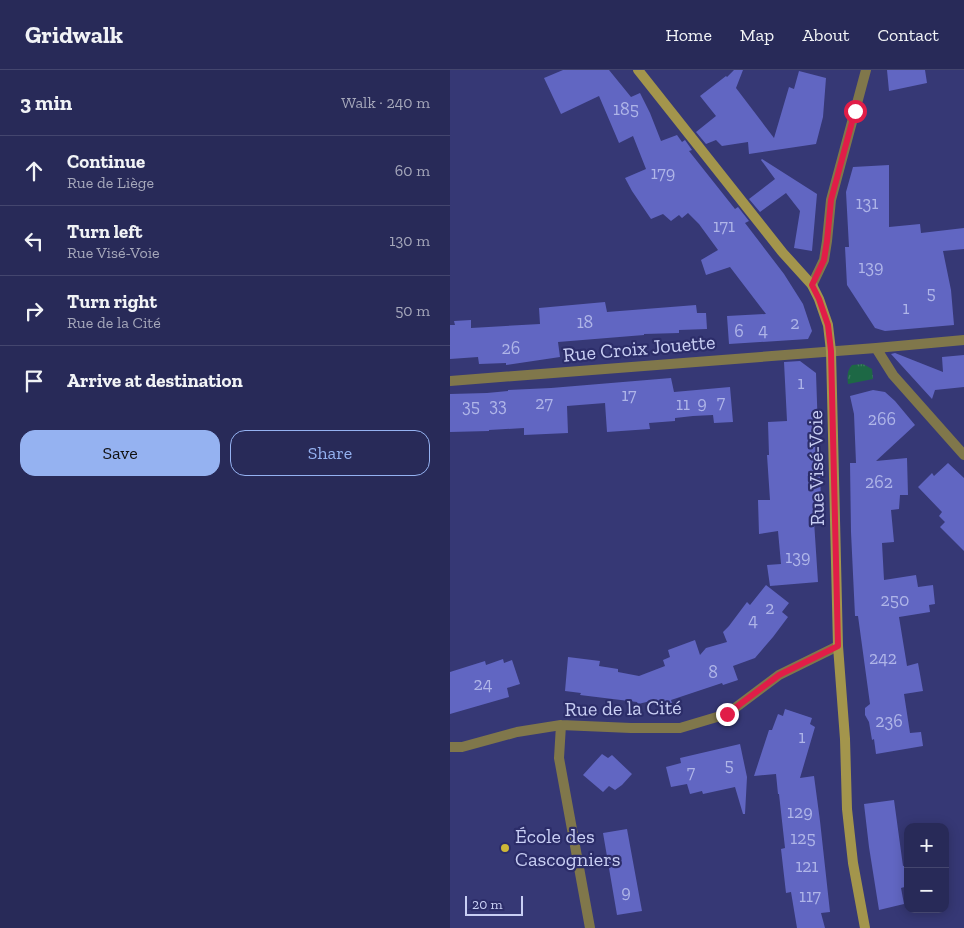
<!DOCTYPE html>
<html lang="en">
<head>
<meta charset="utf-8">
<style>
	:root { --surface:#282a58; --page:#30325e; --text:#f1f3f6; --muted:#a5a7ba; --line:#44466e; --accent:#95b2f1 }
	body { margin:0; font-family:"Zilla Slab",serif; background:var(--page); color:var(--text) }
	.controls { position:absolute; right:15px; bottom:15px; display:grid; overflow:hidden; border-radius:10px; box-shadow:0 2px 12px #0003 }
	.controls button { width:45px; height:45px; display:grid; place-items:center; padding:0; border:0; border-bottom:1px solid var(--line); background:var(--surface); color:var(--text); font:25px sans-serif }
	.scale { position:absolute; left:15px; bottom:12px; width:58px; box-sizing:border-box; padding-left:5px; border:2px solid #c9cff4; border-top:0; font-size:14px; line-height:18px; white-space:nowrap; color:#c9cff4; -webkit-text-stroke:4px #2c2d69; paint-order:stroke }
	.stop { position:absolute; width:15px; height:15px; margin:-11px; border:4px solid #e11d48; border-radius:50%; background:#fff }
	.stop.end { background:#e11d48; border-color:#fff; box-shadow:0 1px 5px #0008 }
	.list { margin:0; padding:0; list-style:none }
	h2 { display:flex; justify-content:space-between; align-items:center; height:65px; margin:0; padding:0 20px; font-size:21px }
	h2 small { font-size:16px; font-weight:400; color:var(--muted) }
	.list li { display:grid; grid-template-columns:32px 1fr auto; gap:15px; align-items:center; box-sizing:border-box; height:70px; padding:0 20px; border-top:1px solid var(--line) }
	.list b { display:block; font-size:19px; white-space:nowrap }
	.list p { margin:0; font-size:16px; white-space:nowrap; color:var(--muted) }
	.list em { font-size:16px; font-style:normal; color:var(--muted) }
	.actions { display:flex; gap:10px; padding:15px 20px }
	.actions a { flex:1; padding:11px 0; border:1px solid var(--accent); border-radius:15px; text-align:center; font-size:18px; color:var(--accent) }
	.actions .main { background:var(--accent); color:#111 }
	.icon { flex:none; width:28px; height:28px; fill:none; stroke:currentColor; stroke-width:2; stroke-linecap:round; stroke-linejoin:round }
	.map { position:relative; flex:none; width:514px; height:858px; overflow:hidden }
	header { display:flex; align-items:center; gap:30px; box-sizing:border-box; height:70px; padding:0 25px; background:var(--surface); border-bottom:1px solid var(--line) }
	header strong { font-size:24px }
	nav { display:flex; gap:28px; margin-inline-start:auto; font-size:18px }
	main { display:flex }
	aside { flex:1; background:var(--surface) }
	.map>svg:first-child { display:block }
	.grass { fill:url(#grass-tufts) }
	.building { fill:#6166c2 }
	.lines { fill:none; stroke-linecap:round; stroke-linejoin:round }
	.street { stroke:#80774b; stroke-width:10 }
	.secondary { stroke:#a3954c; stroke-width:10 }
	.route { stroke:#e11d48; stroke-width:6 }
	.poi-dot { fill:#cfb837; stroke:#2c2d69; stroke-width:2 }
	.labels { text-anchor:middle; dominant-baseline:central; stroke-width:4.5; stroke-linejoin:round; paint-order:stroke }
	.number-label { font-size:18px; fill:#afb5e8 }
	.street-label { font-size:20px; fill:#c9cff4; stroke:#2c2d69 }
	.poi-label { font-size:20px; fill:#c9cff4; stroke:#2c2d69; text-anchor:start }
</style>
</head>
<body>
<header>
<strong>Gridwalk</strong>
<nav><a>Home</a><a>Map</a><a>About</a><a>Contact</a></nav>
</header>
<main>
<aside>
<h2>3 min<small>Walk · 240 m</small></h2>
<ul class="list">
<li><svg class="icon" aria-label="ahead" viewBox="0 0 24 24"><path d="M12 20V5M6 11l6-6 6 6"/></svg><div><b>Continue</b><p>Rue de Liège</p></div><em>60 m</em></li>
<li><svg class="icon" aria-label="left" viewBox="0 0 24 24"><path d="M17 20v-9H6M10 6l-5 5 5 5"/></svg><div><b>Turn left</b><p>Rue Visé-Voie</p></div><em>130 m</em></li>
<li><svg class="icon" aria-label="right" viewBox="0 0 24 24"><path d="M7 20v-9h11M14 6l5 5-5 5"/></svg><div><b>Turn right</b><p>Rue de la Cité</p></div><em>50 m</em></li>
<li><svg class="icon" aria-label="arrive" viewBox="0 0 24 24"><path d="M6 21V4h12l-3 4 3 4H6"/></svg><div><b>Arrive at destination</b></div></li>
</ul>
<div class="actions"><a class="main">Save</a><a>Share</a></div>
</aside>
<div class="map">
<svg width="514" height="858" viewBox="0 0 514 858">
	<defs>
		<pattern id="grass-tufts" width="24" height="20" patternUnits="userSpaceOnUse" patternTransform="scale(1.25)"><rect width="24" height="20" fill="#1d6845"/><path d="M3 7l-1-3M5 7V3M7 7l1-3M15 17l-1-3M17 17v-4M19 17l1-3" fill="none" stroke="#3c7d60"/></pattern>
	</defs>
	<rect width="100%" height="100%" fill="#363875"/>
	<path class="grass" d="M 413,294 L 422,299 L 423,309 L 398,314 C 397,306 397,301 402,295 Z"/>
	<path class="building" d="M 113,0 L 159,0 L 181,27 L 190,23 L 200,43 L 211,71 L 227,65 L 232,72 L 235,70 L 242,80 L 239,81 L 285,139 L 288,137 L 299,151 L 295,153 L 334,204 L 353,234 L 362,261 L 358,269 L 279,274 L 277,246 L 316,244 L 280,197 L 256,205 L 251,190 L 268,180 L 249,154 L 238,143 L 232,148 L 229,145 L 221,151 L 213,144 L 201,149 L 182,121 L 175,108 L 196,99 L 183,66 L 169,73 L 149,26 L 111,44 L 94,8 Z
		M 284,0 L 293,0 L 286,18 L 324,68 L 339,17 L 344,19 L 349,1 L 376,8 L 373,47 L 366,74 L 299,84 L 298,72 L 272,76 L 266,70 L 256,74 L 246,62 L 266,46 L 250,26 L 276,6 L 277,7 Z
		M 437,0 L 475,0 L 477,13 L 439,21 Z
		M 312,89 L 367,124 L 362,181 L 344,178 L 350,141 L 336,123 L 310,142 L 299,129 L 325,109 L 311,90 Z
		M 439,95 L 439,157 L 470,154 L 471,163 L 514,158 L 514,179 L 493,181 L 501,220 L 504,255 L 435,261 L 425,258 L 397,215 L 395,177 L 399,177 L 396,122 L 403,97 Z
		M 155,232 L 157,242 L 246,235 L 247,243 L 256,243 L 257,259 L 229,260 L 229,263 L 194,264 L 194,265 L 108,272 L 110,287 L 56,295 L 56,293 L 29,294 L 28,287 L 0,289 L 0,255 L 5,255 L 4,251 L 21,250 L 21,258 L 90,254 L 89,238 Z
		M 445,283 L 493,302 L 492,287 L 514,285 L 514,317 L 485,320 L 482,329 L 441,284 Z
		M 350,291 L 366,303 L 368,361 L 372,451 L 364,451 L 368,512 L 320,516 L 317,495 L 331,494 L 328,461 L 309,464 L 308,430 L 320,430 L 317,385 L 319,385 L 318,352 L 337,351 L 334,292 Z
		M 221,308 L 224,322 L 280,317 L 283,352 L 264,353 L 263,345 L 243,346 L 225,348 L 225,351 L 199,353 L 200,359 L 157,362 L 155,333 L 117,336 L 118,363 L 74,365 L 74,358 L 39,360 L 39,361 L 0,362 L 0,324 L 37,323 L 58,321 L 58,320 L 101,318 Z
		M 423,320 L 435,322 L 445,331 L 465,355 L 426,391 L 457,388 L 458,425 L 450,425 L 449,439 L 441,440 L 444,472 L 432,473 L 434,510 L 466,505 L 468,517 L 483,515 L 485,534 L 479,535 L 480,542 L 449,547 L 457,596 L 468,593 L 473,621 L 454,624 L 460,663 L 471,662 L 473,676 L 426,684 L 424,669 L 422,670 L 419,652 L 415,645 L 415,638 L 420,634 L 408,546 L 405,546 L 401,462 L 400,393 L 406,393 L 404,344 L 400,326 Z
		M 498,393 L 514,408 L 514,481 L 490,457 L 495,452 L 489,446 L 492,442 L 468,417 L 482,403 L 484,406 Z
		M 316,515 L 339,533 L 332,542 L 338,547 L 323,567 L 305,588 L 283,596 L 288,610 L 273,615 L 272,613 L 221,630 L 222,633 L 208,638 L 205,630 L 188,634 L 187,632 L 130,625 L 131,623 L 115,621 L 118,587 L 150,591 L 149,596 L 168,599 L 168,602 L 189,606 L 215,596 L 213,590 L 220,587 L 218,580 L 245,570 L 250,585 L 256,578 L 277,572 L 273,562 L 279,556 L 297,532 L 300,535 Z
		M 53,589 L 54,593 L 62,590 L 70,614 L 57,618 L 59,627 L 0,644 L 0,602 L 35,591 L 36,595 Z
		M 335,639 L 362,648 L 360,654 L 365,657 L 350,708 L 364,706 L 370,751 L 380,842 L 371,843 L 375,858 L 347,858 L 341,822 L 336,823 L 331,779 L 335,778 L 329,724 L 328,724 L 326,704 L 304,706 L 319,660 L 322,660 L 328,644 L 333,646 Z
		M 290,674 L 297,707 L 295,744 L 293,744 L 285,717 L 253,724 L 252,721 L 240,724 L 237,714 L 221,717 L 216,697 L 231,693 L 230,688 Z
		M 152,684 L 158,688 L 162,685 L 182,704 L 172,715 L 165,720 L 159,716 L 153,722 L 133,705 Z
		M 444,730 L 453,796 L 458,795 L 458,816 L 451,818 L 454,834 L 429,840 L 419,777 L 414,734 Z
		M 177,759 L 192,841 L 167,845 L 153,763 Z"/>
	<g class="lines">
		<path class="street" d="M 362,215 L 374,190 L 377,171 L 381,130 L 416,0
			M 426,278 L 443,305 L 514,385
			M 0,311 L 426,278 L 514,270
			M 111,655 L 109,688 L 140,858
			M 0,677 L 12,677 L 67,662 L 111,655 L 181,658 L 230,658 L 277,644 L 329,605 L 388,576"/>
		<path class="secondary" d="M 188,0 L 333,183 L 362,215 L 369,229 L 378,255 L 381,281 L 388,576 L 395,669 L 397,739 L 403,793 L 415,858"/>
	</g>
	<g class="lines">
		<path class="route" d="M 277,644 L 329,605 L 388,576 L 381,281 L 378,255 L 369,229 L 362,215 L 374,190 L 377,171 L 381,130 L 405,41"/>
	</g>
	<circle class="poi-dot" cx="55" cy="778" r="5"/>
	<g class="labels">
		<g class="number-label">
			<text x="176" y="39">185</text>
			<text x="213" y="103">179</text>
			<text x="417" y="133">131</text>
			<text x="274" y="156">171</text>
			<text x="421" y="197">139</text>
			<text x="481" y="223">5</text>
			<text x="456" y="238">1</text>
			<text x="135" y="252">18</text>
			<text x="345" y="253">2</text>
			<text x="313" y="260">4</text>
			<text x="289" y="261">6</text>
			<text x="61" y="278">26</text>
			<text x="351" y="313">1</text>
			<text x="179" y="325">17</text>
			<text x="271" y="332">7</text>
			<text x="94" y="333">27</text>
			<text x="252" y="333">9</text>
			<text x="233" y="334">11</text>
			<text x="48" y="335">33</text>
			<text x="21" y="336">35</text>
			<text x="432" y="349">266</text>
			<text x="429" y="412">262</text>
			<text x="348" y="487">139</text>
			<text x="445" y="530">250</text>
			<text x="320" y="538">2</text>
			<text x="303" y="550">4</text>
			<text x="433" y="588">242</text>
			<text x="263" y="602">8</text>
			<text x="33" y="614">24</text>
			<text x="439" y="651">236</text>
			<text x="352" y="667">1</text>
			<text x="279" y="695">5</text>
			<text x="241" y="702">7</text>
			<text x="350" y="742">129</text>
			<text x="353" y="768">125</text>
			<text x="357" y="796">121</text>
			<text x="176" y="822">9</text>
			<text x="360" y="826">117</text>
		</g>
		<g class="street-label">
			<text transform="translate(189 278) rotate(-5)">Rue Croix Jouette</text>
			<text transform="translate(366 398) rotate(-91)">Rue Visé-Voie</text>
			<text transform="translate(173 638) rotate(-1)">Rue de la Cité</text>
		</g>
		<g class="poi-label">
			<text x="65" y="766">École des<tspan x="65" dy="23">Cascogniers</tspan></text>
		</g>
	</g>
</svg>
<div class="controls">
<button>+</button>
<button>−</button>
</div>
<div class="scale">20 m</div>
<div class="stop" style="left:405px;top:41px"></div>
<div class="stop end" style="left:277px;top:644px"></div>
</div>
</main>
</body>
</html>
